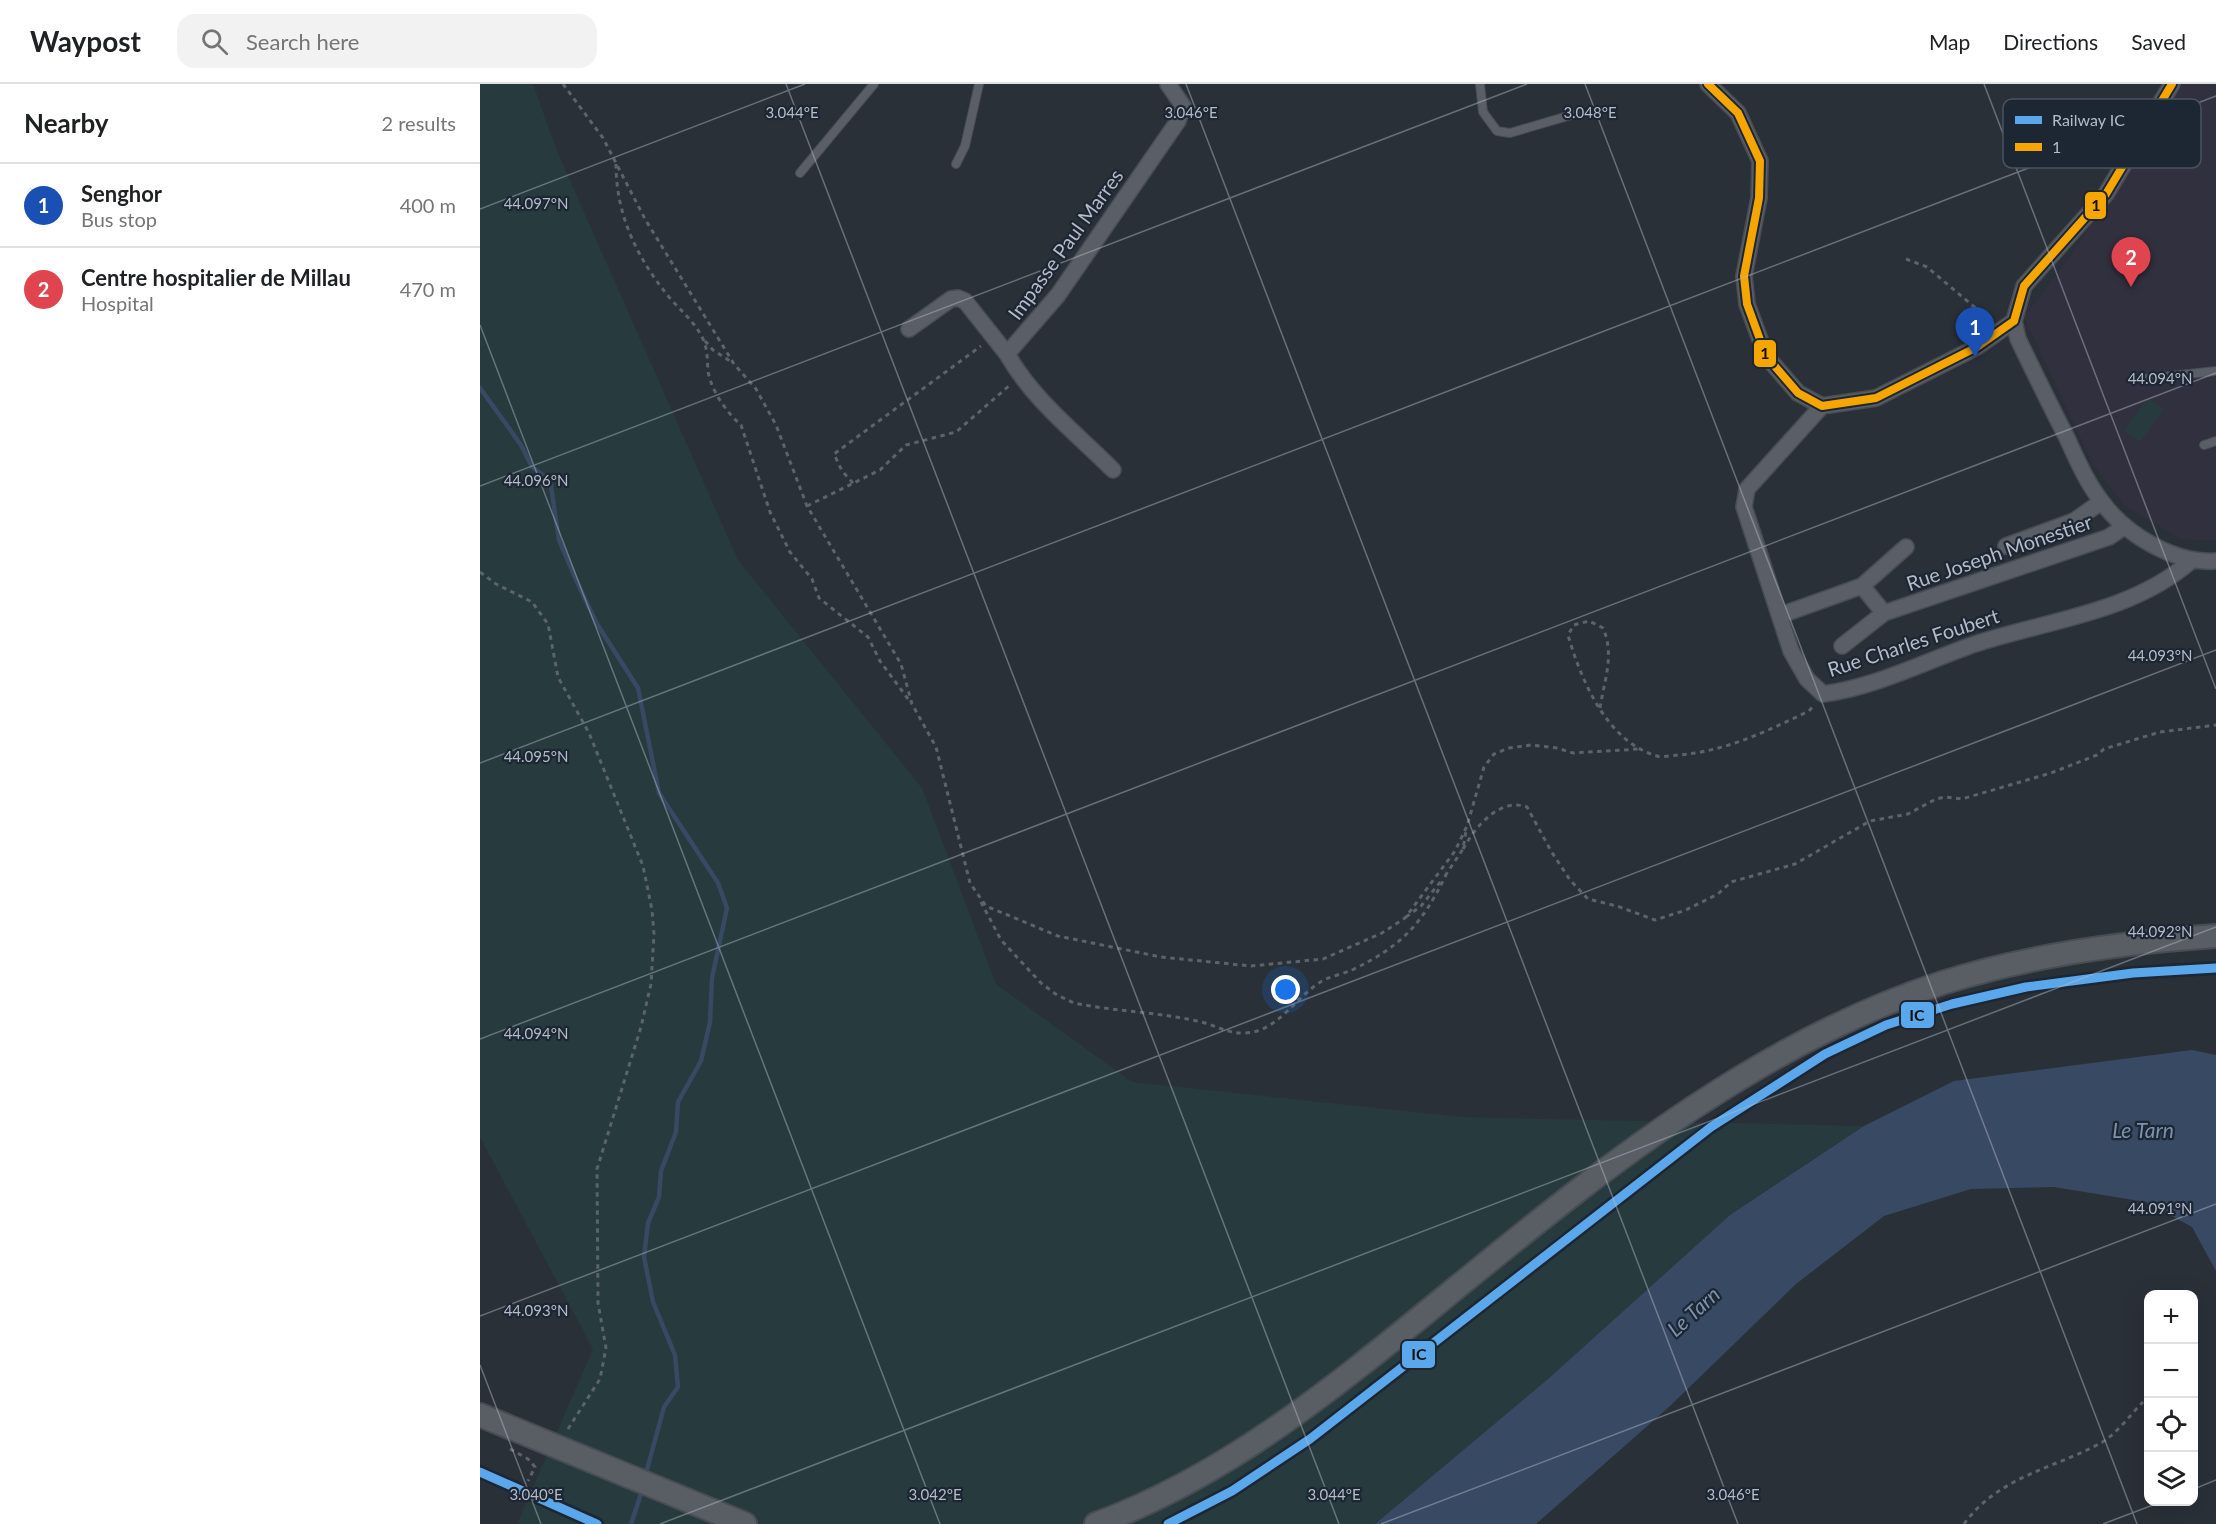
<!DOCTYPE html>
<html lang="en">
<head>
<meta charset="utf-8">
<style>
	:root { --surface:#fff; --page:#f2f2f2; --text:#202124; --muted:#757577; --line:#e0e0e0; --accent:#7c3aed }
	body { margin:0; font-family:Lato,sans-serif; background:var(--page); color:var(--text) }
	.controls { position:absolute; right:18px; bottom:18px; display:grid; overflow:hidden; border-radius:12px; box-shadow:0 6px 24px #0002 }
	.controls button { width:54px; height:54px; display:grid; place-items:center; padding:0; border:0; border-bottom:2px solid var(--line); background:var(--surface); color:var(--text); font:30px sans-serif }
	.you { position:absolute; left:806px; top:906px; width:21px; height:21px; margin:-15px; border:4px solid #fff; border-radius:50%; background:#1a73e8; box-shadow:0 0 0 9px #1a73e833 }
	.badge { display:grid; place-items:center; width:39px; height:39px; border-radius:50%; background:var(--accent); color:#fff; font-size:20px; font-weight:700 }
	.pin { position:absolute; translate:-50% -50px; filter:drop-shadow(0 2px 3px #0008) }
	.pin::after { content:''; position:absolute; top:32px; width:21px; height:18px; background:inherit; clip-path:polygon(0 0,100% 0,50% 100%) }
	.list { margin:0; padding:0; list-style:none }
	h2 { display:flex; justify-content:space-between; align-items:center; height:78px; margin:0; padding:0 24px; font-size:26px }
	h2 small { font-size:20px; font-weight:400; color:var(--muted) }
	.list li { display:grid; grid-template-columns:39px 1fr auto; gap:18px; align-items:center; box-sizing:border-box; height:84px; padding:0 24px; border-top:2px solid var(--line) }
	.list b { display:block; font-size:22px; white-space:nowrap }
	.list p { margin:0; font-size:20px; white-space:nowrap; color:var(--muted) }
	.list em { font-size:20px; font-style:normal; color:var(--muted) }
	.icon { flex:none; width:33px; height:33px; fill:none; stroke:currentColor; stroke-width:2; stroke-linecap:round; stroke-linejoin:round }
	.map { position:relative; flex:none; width:1736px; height:1440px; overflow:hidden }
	header { display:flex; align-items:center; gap:36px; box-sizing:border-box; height:84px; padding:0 30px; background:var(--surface); border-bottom:2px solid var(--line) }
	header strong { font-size:28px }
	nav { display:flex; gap:33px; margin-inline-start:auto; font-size:21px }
	.search { width:420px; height:54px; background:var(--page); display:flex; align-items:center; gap:15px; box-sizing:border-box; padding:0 21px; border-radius:18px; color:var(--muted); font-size:22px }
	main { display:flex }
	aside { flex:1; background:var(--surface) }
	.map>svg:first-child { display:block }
	.medical { fill:#31303e }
	.green { fill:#273a3e }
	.water { fill:#384963 }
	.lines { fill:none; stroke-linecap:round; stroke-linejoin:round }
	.stream { stroke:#384963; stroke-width:4.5 }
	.service-casing { stroke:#484c53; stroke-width:10 }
	.minor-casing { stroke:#484c53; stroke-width:18 }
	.secondary-casing { stroke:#484c53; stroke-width:26 }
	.path { stroke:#5d636a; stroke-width:3; stroke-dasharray:4.5 4.5; stroke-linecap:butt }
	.service { stroke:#5a5e66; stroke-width:8 }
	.minor { stroke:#5a5e66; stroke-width:15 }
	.secondary { stroke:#595d64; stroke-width:22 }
	.bus-1-casing { stroke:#1d2633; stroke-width:12 }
	.bus-1 { stroke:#f7a600; stroke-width:8 }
	.rail-1-casing { stroke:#1d2633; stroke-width:14 }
	.rail-1 { stroke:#5aa8eb; stroke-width:9 }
	.ticks { fill:none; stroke:#b4bcc9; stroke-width:1.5; stroke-opacity:0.45 }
	.labels { text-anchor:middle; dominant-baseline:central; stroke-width:4.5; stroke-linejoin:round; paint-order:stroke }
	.street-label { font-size:20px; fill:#b4bcc9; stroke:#1d2633 }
	.water-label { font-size:21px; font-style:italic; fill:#7c92b1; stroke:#1d2633 }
	.key { fill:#1d2633; stroke:#4a5360; stroke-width:1.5 }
	.key-label { font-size:16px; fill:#b4bcc9 }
	.ticks-label { font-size:15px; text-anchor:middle; fill:#b4bcc9; stroke:#1d2633; stroke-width:4.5; stroke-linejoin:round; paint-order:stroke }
	.line-badge { stroke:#1d2633; stroke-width:2 }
	.pale-badge-label { font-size:16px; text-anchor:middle; font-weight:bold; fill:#111 }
</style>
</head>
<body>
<header>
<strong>Waypost</strong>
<div class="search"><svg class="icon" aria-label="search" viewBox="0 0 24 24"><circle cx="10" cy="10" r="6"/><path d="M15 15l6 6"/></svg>Search here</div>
<nav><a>Map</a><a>Directions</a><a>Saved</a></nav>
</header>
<main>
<aside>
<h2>Nearby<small>2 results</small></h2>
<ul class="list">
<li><span class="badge" style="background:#1a4fb4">1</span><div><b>Senghor</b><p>Bus stop</p></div><em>400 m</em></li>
<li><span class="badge" style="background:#e0444e">2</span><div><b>Centre hospitalier de Millau</b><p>Hospital</p></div><em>470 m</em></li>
</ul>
</aside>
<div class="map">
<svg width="1736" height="1440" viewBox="0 0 1736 1440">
	<rect width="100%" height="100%" fill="#2a3038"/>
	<path class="medical" d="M 1703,0 L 1736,0 L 1736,457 L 1701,455 L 1645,422 L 1613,381 L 1544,233 L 1590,173 Z"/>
	<path class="green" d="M 0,0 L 53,0 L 77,67 L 258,476 L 442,704 L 516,900 L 652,998 L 982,1033 L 1384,1042 L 1250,1131 L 1068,1295 L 895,1440 L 37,1440 L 113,1265 L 0,1053 Z
		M 1668,314 L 1684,326 L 1660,358 L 1644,346 Z"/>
	<path class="water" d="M 1712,966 L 1736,971 L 1736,1187 L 1712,1143 L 1666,1118 L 1574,1103 L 1491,1105 L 1404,1132 L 1316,1200 L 1190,1322 L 1056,1440 L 895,1440 L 1068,1295 L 1250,1131 L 1384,1042 L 1474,997 Z"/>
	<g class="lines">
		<path class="stream" d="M 0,304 L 41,361 L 52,383 L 70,396 L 79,456 L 97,498 L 117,540 L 158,604 L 179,709 L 238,799 L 247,824 L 232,894 L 230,938 L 221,977 L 198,1018 L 196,1048 L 181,1087 L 179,1113 L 168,1139 L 164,1173 L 173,1218 L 195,1271 L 198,1303 L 184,1323 L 165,1393
			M 151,1440 L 163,1404"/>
		<defs>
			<path id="service" d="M 1000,0 L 1003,28 L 1017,47 L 1030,49 L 1098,29
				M 476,80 L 485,62 L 499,0
				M 320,89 L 394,0
				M 1663,295 L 1736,287
				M 1724,361 L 1736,357"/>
			<path id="minor" d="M 1228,0 L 1258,29 L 1280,77 L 1279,114 L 1264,192 L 1267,220 L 1286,272 L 1318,309 L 1342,322 L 1396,314 L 1497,263 L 1534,237
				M 1692,0 L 1626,110 L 1544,202 L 1534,237 L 1538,255 C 1554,288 1570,321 1587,354 C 1597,376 1607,399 1622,418 C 1646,451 1695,480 1736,477
				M 429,245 L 471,215 L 478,214 L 485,217 L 527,270
				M 1342,322 L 1267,405 L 1264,423 L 1311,567 L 1327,595 L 1343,610 C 1396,603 1446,577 1495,560 C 1568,536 1651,529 1711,477
				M 633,386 C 596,349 553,316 527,270 L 578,211 L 698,37 L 703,22 L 688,0
				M 1526,462 L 1594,437 L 1621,418
				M 1404,529 L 1629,453 L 1645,442
				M 1301,531 L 1382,502 L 1426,463
				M 1362,562 L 1404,529 L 1382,502"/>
			<path id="secondary" d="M 0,1331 L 265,1440
				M 616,1440 C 758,1388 875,1286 992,1191 C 1133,1076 1286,956 1462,899 C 1547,872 1647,858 1736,852"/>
		</defs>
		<use href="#service" class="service-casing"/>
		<use href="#minor" class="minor-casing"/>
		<use href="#secondary" class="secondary-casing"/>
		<path class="path" d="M 83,0 L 123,54 L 165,135 L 254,280 L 276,305 L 296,341 L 327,422 L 421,580 L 432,620 L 456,663 L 490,799 L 506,822 L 578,852 L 681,873 L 771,882 L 843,875 L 902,849 L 925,834 L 975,767 L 987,742 L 1004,683 L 1014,670 L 1029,664 L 1051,661 L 1077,664 L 1093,669 L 1159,665
			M 136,80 C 136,131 157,174 189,213 C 201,227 215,238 223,255 C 228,266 227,276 228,287 C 231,306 246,328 261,341 L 290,428 L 310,468 L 332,495 L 339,514 L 388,553 L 400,577 L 431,619
			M 1426,175 L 1447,183 L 1511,237
			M 225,257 L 233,266 L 253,279
			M 373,399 L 362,387 L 354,370 L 501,262
			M 327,422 L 400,386 L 426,361 L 476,348 L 530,301
			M 0,488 L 16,500 L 52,518 L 68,540 L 78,593 L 109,649 L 163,782 L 172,826 L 174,850 L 171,900 L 161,943 L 117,1085 L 118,1219 L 126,1264 L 120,1295 L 86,1348
			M 1120,624 C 1124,597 1135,571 1123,544 L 1109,537 L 1094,541 L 1088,551 C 1101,596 1127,658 1177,672 C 1183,674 1192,671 1199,671 C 1247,667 1287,647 1329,627 L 1334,621
			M 983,765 C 995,743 1020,713 1047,723 L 1071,767 L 1090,796 L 1108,815 L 1137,822 L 1175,836 L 1206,826 L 1238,810 L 1251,798 L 1315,780 L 1390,737 L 1428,730 L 1456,715 L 1465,713 L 1482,715 L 1571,689 L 1617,671 L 1624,665 L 1680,648 L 1736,641
			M 965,792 L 983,765 L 986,747
			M 501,818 L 521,856 L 561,899 L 577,911 L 594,919 C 637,928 683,928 725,939 C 739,943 749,950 765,949 C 798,948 815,913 842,897 C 851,892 863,890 872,886 C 922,862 942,840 966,791
			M 926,833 L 941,822 L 961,797
			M 30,1365 L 48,1375 L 55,1383 L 48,1397
			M 1484,1440 C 1518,1393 1572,1385 1619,1360 C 1635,1352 1650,1331 1663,1318"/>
		<use href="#service" class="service"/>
		<use href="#minor" class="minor"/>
		<use href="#secondary" class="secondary"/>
		<defs>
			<path id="bus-1" d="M 1228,0 L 1258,29 L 1280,77 L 1279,114 L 1264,192 L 1267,220 L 1286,272 L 1318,309 L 1342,322 L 1396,314 L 1497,263 L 1534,237
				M 1534,237 L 1544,202 L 1626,110 L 1692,0"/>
		</defs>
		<use href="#bus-1" class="bus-1-casing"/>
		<use href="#bus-1" class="bus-1"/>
		<defs>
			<path id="rail-1" d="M 0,1388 L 117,1440
				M 688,1440 L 752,1407 L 830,1355 L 1231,1043 L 1345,970 L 1406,941 L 1472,920 L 1546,903 L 1653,889 L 1736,884"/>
		</defs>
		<use href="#rail-1" class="rail-1-casing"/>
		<use href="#rail-1" class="rail-1"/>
	</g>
	<path class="ticks" d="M 306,0 L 859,1440M 706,0 L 1258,1440M 1105,0 L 1657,1440M 1504,0 L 1736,605M 0,125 L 325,0M 0,241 L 460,1440M 0,402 L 1047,0M 0,679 L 1736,12M 0,955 L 1736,289M 0,1232 L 1736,566M 0,1281 L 61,1440M 1714,1405 L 1736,1396M 180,1440 L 1736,843M 901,1440 L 1736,1120M 1623,1440 L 1681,1418"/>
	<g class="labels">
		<g class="street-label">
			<text transform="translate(585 160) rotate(-54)">Impasse Paul Marres</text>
			<text transform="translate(1519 468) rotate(-19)">Rue Joseph Monestier</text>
			<text transform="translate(1433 558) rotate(-18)">Rue Charles Foubert</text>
		</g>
		<g class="water-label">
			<text x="1663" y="1045">Le Tarn</text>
			<text transform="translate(1213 1227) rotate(-42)">Le Tarn</text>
		</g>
	</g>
	<rect x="1523" y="15" width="198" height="69" rx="9" class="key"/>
	<rect x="1535" y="32" width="27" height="8" fill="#5aa8eb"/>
	<rect x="1535" y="59" width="27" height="8" fill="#f7a600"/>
	<g class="key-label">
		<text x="1572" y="42">Railway IC</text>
		<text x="1572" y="69">1</text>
	</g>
	<g class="ticks-label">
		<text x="312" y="34">3.044°E</text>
		<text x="711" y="34">3.046°E</text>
		<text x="1110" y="34">3.048°E</text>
		<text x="56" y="125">44.097°N</text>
		<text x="1680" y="300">44.094°N</text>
		<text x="56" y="402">44.096°N</text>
		<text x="1680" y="577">44.093°N</text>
		<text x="56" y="678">44.095°N</text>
		<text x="1680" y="853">44.092°N</text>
		<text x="56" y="955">44.094°N</text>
		<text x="1680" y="1130">44.091°N</text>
		<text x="56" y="1232">44.093°N</text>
		<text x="56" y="1416">3.040°E</text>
		<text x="455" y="1416">3.042°E</text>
		<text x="854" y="1416">3.044°E</text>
		<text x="1253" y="1416">3.046°E</text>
	</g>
	<g class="line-badge">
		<rect x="1604" y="107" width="23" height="29" rx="6" fill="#f7a600"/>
		<rect x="1273" y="255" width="24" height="29" rx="6" fill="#f7a600"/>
		<rect x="1420" y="917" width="35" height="28" rx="6" fill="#5aa8eb"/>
		<rect x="921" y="1256" width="35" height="29" rx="6" fill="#5aa8eb"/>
	</g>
	<g class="pale-badge-label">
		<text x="1616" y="127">1</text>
		<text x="1285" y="275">1</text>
		<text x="1437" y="937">IC</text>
		<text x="939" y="1276">IC</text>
	</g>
</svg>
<div class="controls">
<button>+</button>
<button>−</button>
<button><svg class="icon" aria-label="locate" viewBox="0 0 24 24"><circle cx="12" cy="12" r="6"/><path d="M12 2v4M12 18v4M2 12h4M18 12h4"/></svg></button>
<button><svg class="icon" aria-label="layers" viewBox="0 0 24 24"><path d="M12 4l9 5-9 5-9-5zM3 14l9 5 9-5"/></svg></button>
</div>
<div class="you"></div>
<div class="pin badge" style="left:1495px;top:273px;background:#1a4fb4">1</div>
<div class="pin badge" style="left:1651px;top:203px;background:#e0444e">2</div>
</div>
</main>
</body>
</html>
